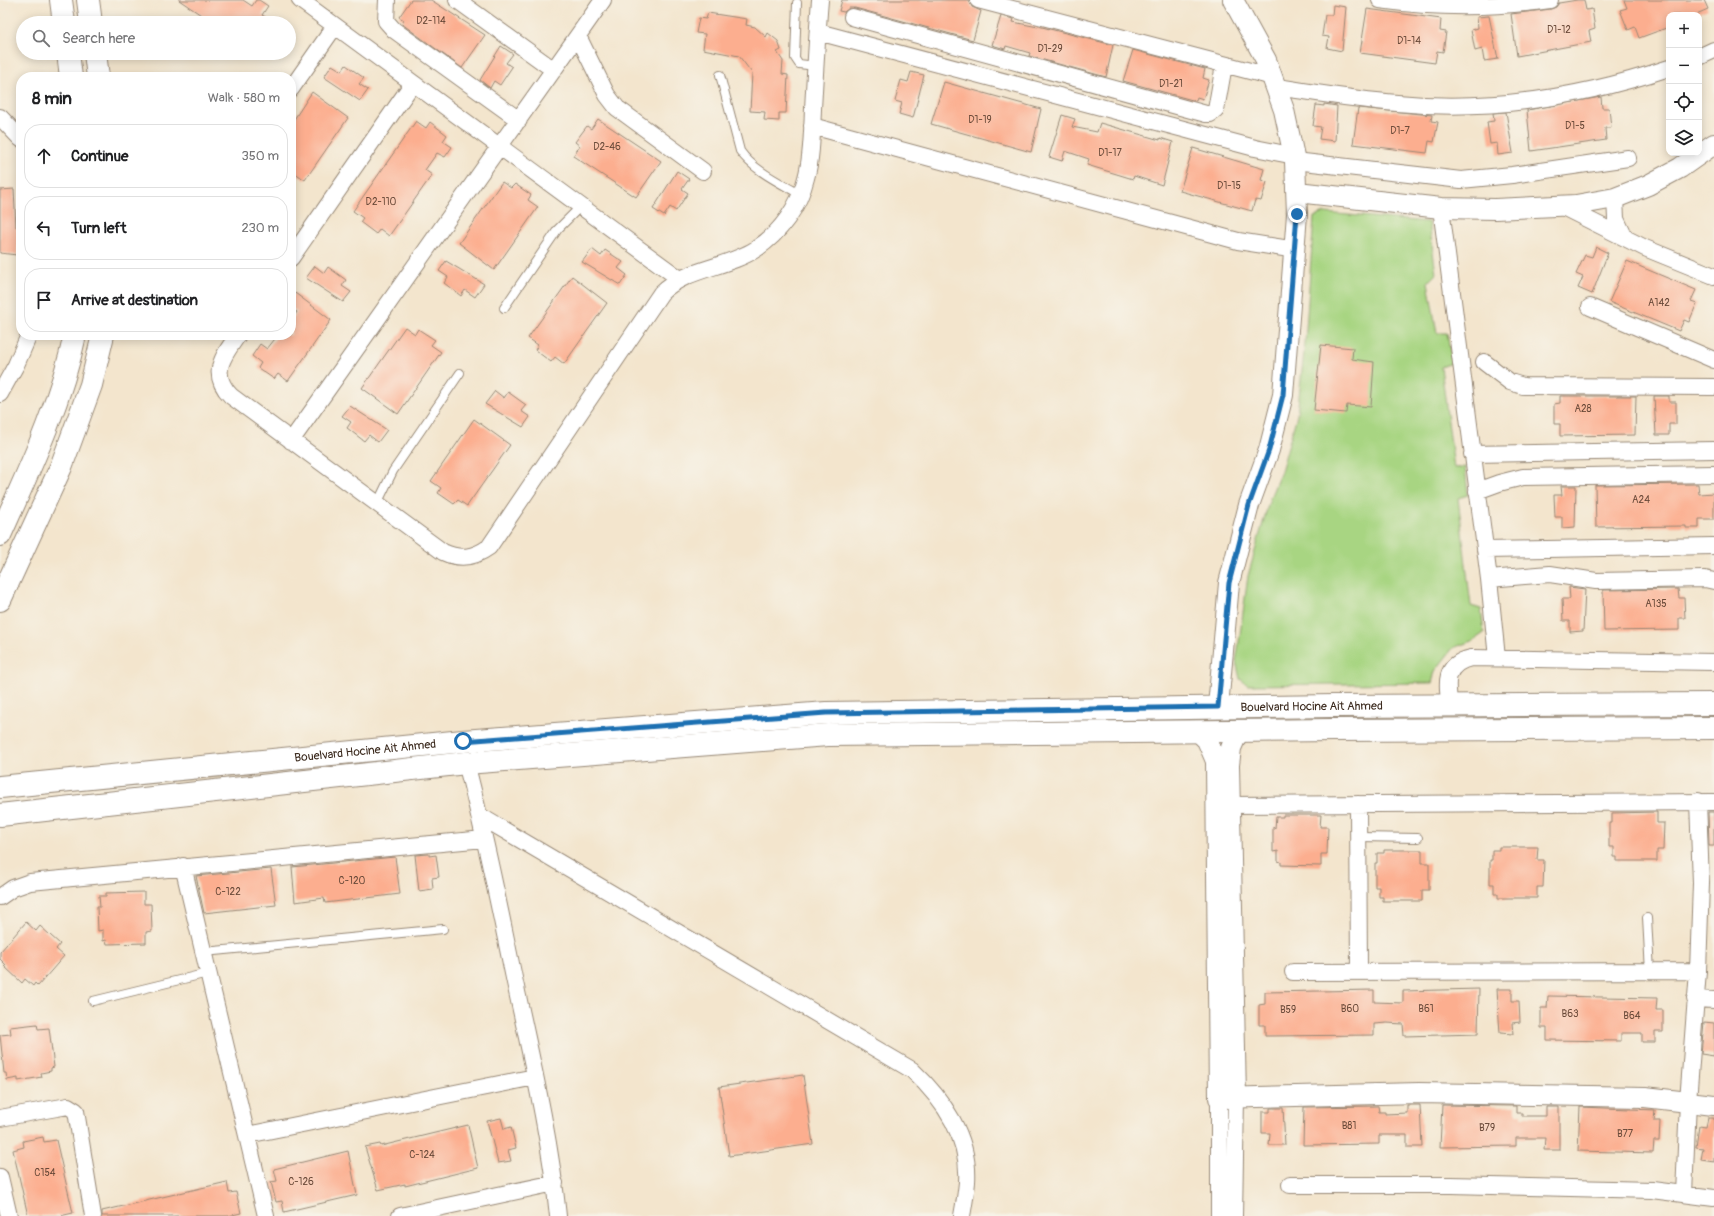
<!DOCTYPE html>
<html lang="en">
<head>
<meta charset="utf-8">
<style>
	:root { --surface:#fff; --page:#f6f6f6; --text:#202124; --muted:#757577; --line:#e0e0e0 }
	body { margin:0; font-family:Pangolin,sans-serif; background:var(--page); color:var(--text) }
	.controls { position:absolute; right:12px; top:12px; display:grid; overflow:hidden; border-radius:8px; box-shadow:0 2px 10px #0003 }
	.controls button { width:36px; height:36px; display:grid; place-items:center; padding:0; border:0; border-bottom:1px solid var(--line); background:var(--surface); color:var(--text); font:20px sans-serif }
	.stop { position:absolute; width:12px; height:12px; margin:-9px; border:3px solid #1f6fb2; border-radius:50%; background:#fff }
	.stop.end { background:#1f6fb2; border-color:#fff; box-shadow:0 1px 4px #0008 }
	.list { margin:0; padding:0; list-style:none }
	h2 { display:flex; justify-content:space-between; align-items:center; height:52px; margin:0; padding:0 16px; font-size:17px }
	h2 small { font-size:13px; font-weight:400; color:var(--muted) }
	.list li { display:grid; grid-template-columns:26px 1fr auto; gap:12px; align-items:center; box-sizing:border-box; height:64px; margin:0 8px 8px; padding:0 8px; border:1px solid var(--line); border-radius:16px }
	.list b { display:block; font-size:15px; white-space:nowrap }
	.list em { font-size:13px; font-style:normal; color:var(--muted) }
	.icon { flex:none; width:22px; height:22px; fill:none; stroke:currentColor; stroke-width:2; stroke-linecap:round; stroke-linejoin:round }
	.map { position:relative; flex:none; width:1714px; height:1216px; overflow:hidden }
	.search { position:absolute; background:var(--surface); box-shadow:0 2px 10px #0003; left:16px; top:16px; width:280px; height:44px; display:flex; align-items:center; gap:10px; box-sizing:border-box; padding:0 14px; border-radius:22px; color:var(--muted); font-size:15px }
	.panel { position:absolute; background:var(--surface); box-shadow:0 2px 10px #0003; left:16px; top:72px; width:280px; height:268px; border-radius:16px }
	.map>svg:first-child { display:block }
	.green { fill:#a8d582; stroke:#728050 }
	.building { fill:#fcae8f }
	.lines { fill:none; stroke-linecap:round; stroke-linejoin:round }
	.service-casing { stroke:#978876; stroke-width:10 }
	.minor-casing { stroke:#978876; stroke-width:18 }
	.tertiary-casing { stroke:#978876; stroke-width:22 }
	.secondary-casing { stroke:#978876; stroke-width:24 }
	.primary-casing { stroke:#978876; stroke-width:24 }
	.service { stroke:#fff; stroke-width:8 }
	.minor { stroke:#fff; stroke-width:16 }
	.tertiary { stroke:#fff; stroke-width:20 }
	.secondary { stroke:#fff; stroke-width:22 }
	.primary { stroke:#fff; stroke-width:22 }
	.route { stroke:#1f6fb2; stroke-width:5 }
	.labels { text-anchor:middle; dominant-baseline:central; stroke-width:3; stroke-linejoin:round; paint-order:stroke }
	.number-label { font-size:10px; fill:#6b4b3a }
	.street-label { font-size:12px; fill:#3b2a1e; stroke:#f7f3e8 }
</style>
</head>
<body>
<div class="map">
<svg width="1714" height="1216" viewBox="0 0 1714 1216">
	<rect width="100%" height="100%" fill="#f7f3e8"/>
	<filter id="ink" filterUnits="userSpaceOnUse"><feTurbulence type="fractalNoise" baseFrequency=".025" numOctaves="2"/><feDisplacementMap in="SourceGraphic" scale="8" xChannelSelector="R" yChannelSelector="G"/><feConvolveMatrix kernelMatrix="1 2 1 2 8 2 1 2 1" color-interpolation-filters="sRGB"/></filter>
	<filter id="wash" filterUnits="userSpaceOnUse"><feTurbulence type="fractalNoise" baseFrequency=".012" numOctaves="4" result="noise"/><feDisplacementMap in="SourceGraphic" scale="16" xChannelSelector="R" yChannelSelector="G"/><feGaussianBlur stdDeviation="0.9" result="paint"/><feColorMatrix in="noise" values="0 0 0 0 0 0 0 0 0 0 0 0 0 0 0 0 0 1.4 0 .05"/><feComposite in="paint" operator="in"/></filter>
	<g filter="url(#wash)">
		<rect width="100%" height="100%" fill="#f3e5cd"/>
		<path class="green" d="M 1325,213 L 1429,222 L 1436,274 L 1428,282 L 1437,333 L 1447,333 L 1452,363 L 1441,367 L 1454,468 L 1465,467 L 1468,495 L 1458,498 L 1471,606 L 1481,609 L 1484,633 L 1474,640 L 1453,648 L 1435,671 L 1432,683 L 1248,685 L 1240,679 L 1236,661 L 1238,649 L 1248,576 L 1270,498 L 1281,471 L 1297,415 L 1305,343 L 1314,217 Z"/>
		<g id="blocks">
			<path class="building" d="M 179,0 L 243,0 L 252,6 L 256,0 L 259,0 L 268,6 L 262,15 L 275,23 L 213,23 Z
				M 411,0 L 431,0 L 485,35 L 462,68 L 402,24 L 404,20 L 399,17 Z
				M 842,0 L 969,0 L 972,7 L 981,11 L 973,40 L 855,8 L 849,8 L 844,12 L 839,11 Z
				M 1577,0 L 1584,0 L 1586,10 L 1592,9 L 1595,29 L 1589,31 L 1591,42 L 1517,56 L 1511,14 L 1551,9 L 1556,7 L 1559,3 Z
				M 1624,0 L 1704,0 L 1708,9 L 1694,15 L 1669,15 L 1669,27 L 1639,38 L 1635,27 L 1628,30 L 1620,10 L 1627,8 Z
				M 1333,5 L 1346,7 L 1342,51 L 1327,48 L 1329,37 L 1322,36 L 1325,15 L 1332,15 Z
				M 1367,9 L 1441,19 L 1440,31 L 1446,32 L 1443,52 L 1437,51 L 1435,63 L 1360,53 Z
				M 708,13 L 747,19 L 746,25 L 755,27 L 766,37 L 768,33 L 778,41 L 781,50 L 777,52 L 783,61 L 782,74 L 788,75 L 786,113 L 779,113 L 779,121 L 764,120 L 765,112 L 750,111 L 752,73 L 739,56 L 703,49 L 705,34 L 696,33 L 699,18 L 706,19 Z
				M 1001,16 L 1014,19 L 1013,22 L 1038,27 L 1038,26 L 1113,45 L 1106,77 L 1029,56 L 1030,53 L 1006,46 L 1005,49 L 992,45 Z
				M 1489,16 L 1498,59 L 1484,61 L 1482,49 L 1475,51 L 1471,30 L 1478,28 L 1477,17 Z
				M 501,46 L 513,54 L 506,63 L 512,67 L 500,85 L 494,81 L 490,88 L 480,80 Z
				M 1133,50 L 1205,69 L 1203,78 L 1209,80 L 1203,99 L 1197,97 L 1196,101 L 1123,81 Z
				M 332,65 L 342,71 L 346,65 L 364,78 L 359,84 L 368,90 L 360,101 L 324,77 Z
				M 911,72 L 924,75 L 913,118 L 899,114 L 902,103 L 895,101 L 901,80 L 908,82 Z
				M 944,82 L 1041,109 L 1031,152 L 931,124 Z
				M 312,92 L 348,118 L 305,180 L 291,170 L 291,124 Z
				M 1601,97 L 1602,108 L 1609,108 L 1611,128 L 1605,128 L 1606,140 L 1531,151 L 1527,110 Z
				M 1324,104 L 1337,106 L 1335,141 L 1319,139 L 1321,127 L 1313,126 L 1316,105 L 1324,106 Z
				M 1358,108 L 1432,115 L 1431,121 L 1438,122 L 1434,142 L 1429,141 L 1427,153 L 1353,144 Z
				M 1506,112 L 1513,153 L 1498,155 L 1497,143 L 1490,144 L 1487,122 L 1494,121 L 1493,113 Z
				M 1062,115 L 1075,119 L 1072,127 L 1097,132 L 1100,123 L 1160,140 L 1160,138 L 1173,142 L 1162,185 L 1134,176 L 1133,179 L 1087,165 L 1089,159 L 1065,151 L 1062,161 L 1049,157 Z
				M 598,119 L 661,161 L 636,197 L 573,156 L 580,146 L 575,142 L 587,126 L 591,129 Z
				M 416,121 L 426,128 L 430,122 L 447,135 L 443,141 L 452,147 L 445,157 L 437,153 L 425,170 L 432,175 L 389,236 L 380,229 L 376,234 L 360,222 L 363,218 L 353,211 Z
				M 1193,148 L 1264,169 L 1261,180 L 1267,182 L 1261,201 L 1255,200 L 1252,211 L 1180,191 Z
				M 677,171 L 689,179 L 682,189 L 688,193 L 676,211 L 670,207 L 664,216 L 653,209 Z
				M 502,182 L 511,188 L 515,184 L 531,195 L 528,200 L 538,207 L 494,270 L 459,243 Z
				M 14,189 L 16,227 L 20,227 L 17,255 L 0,253 L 0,190 Z
				M 1596,247 L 1608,253 L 1592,294 L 1578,288 L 1583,277 L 1576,274 L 1585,255 L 1592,257 Z
				M 592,249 L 601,256 L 605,250 L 623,262 L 618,268 L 627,275 L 620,285 L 582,262 Z
				M 446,261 L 484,284 L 475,297 L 465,290 L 461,296 L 444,283 L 448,277 L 439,271 Z
				M 1627,261 L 1696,290 L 1691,301 L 1697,303 L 1689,322 L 1684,320 L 1679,331 L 1609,302 Z
				M 315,266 L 324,273 L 328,267 L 346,280 L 342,286 L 351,292 L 343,302 L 306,278 Z
				M 572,276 L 607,303 L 564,364 L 555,357 L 551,362 L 535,350 L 538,345 L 528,338 Z
				M 295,293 L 331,320 L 288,381 L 278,374 L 274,379 L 258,368 L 261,363 L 252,356 L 260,344 L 267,349 L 278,335 L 291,335 L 291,320 L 297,312 L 291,308 L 291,299 Z
				M 405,327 L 415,334 L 418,329 L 435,340 L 431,345 L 441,352 L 398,414 L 362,388 Z
				M 1321,345 L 1353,348 L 1352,359 L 1374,362 L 1371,407 L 1347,405 L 1346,413 L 1314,410 Z
				M 495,391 L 504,398 L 508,392 L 526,405 L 521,411 L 530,417 L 523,427 L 485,404 Z
				M 1560,396 L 1636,396 L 1635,435 L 1560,436 L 1560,424 L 1554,424 L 1554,404 L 1560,403 Z
				M 1654,396 L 1669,396 L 1669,402 L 1676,402 L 1676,424 L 1669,424 L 1669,435 L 1656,435 Z
				M 350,406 L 387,430 L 378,442 L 369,435 L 364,441 L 347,428 L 351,422 L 342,416 Z
				M 474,419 L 510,445 L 467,506 L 458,500 L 454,504 L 438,493 L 441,488 L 431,481 Z
				M 1698,484 L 1699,494 L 1714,493 L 1714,519 L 1699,519 L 1699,528 L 1686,528 L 1686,526 L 1596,527 L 1595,485 Z
				M 1561,486 L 1576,486 L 1575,527 L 1562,528 L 1562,517 L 1555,517 L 1554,495 L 1562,495 Z
				M 1569,587 L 1585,589 L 1583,631 L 1570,632 L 1570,621 L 1563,621 L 1562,599 L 1570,599 Z
				M 1678,589 L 1679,598 L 1684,598 L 1685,618 L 1679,618 L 1679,630 L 1604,631 L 1603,590 Z
				M 1657,812 L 1657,823 L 1664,823 L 1663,850 L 1657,850 L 1657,861 L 1617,861 L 1617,857 L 1614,857 L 1614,847 L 1609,847 L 1609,823 L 1612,823 L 1612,813 Z
				M 1708,812 L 1714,812 L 1714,846 L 1709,846 Z
				M 1283,815 L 1321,815 L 1320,827 L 1328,827 L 1327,854 L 1321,854 L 1321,866 L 1281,865 L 1281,862 L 1278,861 L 1278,851 L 1273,852 L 1273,827 L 1275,828 L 1276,817 L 1283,817 Z
				M 1499,847 L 1538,847 L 1537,860 L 1544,860 L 1543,887 L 1537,887 L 1537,898 L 1498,898 L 1498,894 L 1494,894 L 1494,884 L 1490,884 L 1490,860 L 1492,860 L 1492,850 L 1499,850 Z
				M 1384,850 L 1422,850 L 1422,863 L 1429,863 L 1429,890 L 1422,890 L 1422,901 L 1383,901 L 1383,897 L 1379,897 L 1379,887 L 1375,887 L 1375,863 L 1377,863 L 1377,853 L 1384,853 Z
				M 429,854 L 429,856 L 436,855 L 439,877 L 432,878 L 433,889 L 419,891 L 415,855 Z
				M 395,857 L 400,894 L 325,903 L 324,898 L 295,902 L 292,867 Z
				M 271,869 L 276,905 L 204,913 L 196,876 Z
				M 144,892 L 144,904 L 151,904 L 152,931 L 146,932 L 146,943 L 107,944 L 106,940 L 103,941 L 103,930 L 98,931 L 97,907 L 100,907 L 99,896 L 106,896 L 106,893 Z
				M 26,922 L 36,931 L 40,926 L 60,944 L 56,949 L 64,956 L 38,986 L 35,983 L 33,986 L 25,979 L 22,983 L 4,966 L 6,965 L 0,959 L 0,952 Z
				M 1479,989 L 1478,1034 L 1404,1036 L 1403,1024 L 1387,1023 L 1374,1024 L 1374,1035 L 1265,1036 L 1265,1025 L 1259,1025 L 1259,1005 L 1265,1004 L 1265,992 L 1374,990 L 1374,1002 L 1403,1003 L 1403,991 Z
				M 1497,989 L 1512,989 L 1512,1001 L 1519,1001 L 1520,1022 L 1512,1023 L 1513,1034 L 1500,1033 Z
				M 1548,996 L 1657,998 L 1656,1010 L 1663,1010 L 1663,1032 L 1655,1032 L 1655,1042 L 1642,1042 L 1642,1033 L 1621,1033 L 1621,1041 L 1547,1040 L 1547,1028 L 1541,1028 L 1541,1008 L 1547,1008 Z
				M 1704,1022 L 1714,1023 L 1714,1056 L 1701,1054 Z
				M 37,1024 L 38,1029 L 49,1028 L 54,1067 L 51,1068 L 51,1071 L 41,1073 L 42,1077 L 18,1081 L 18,1078 L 7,1080 L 6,1073 L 4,1073 L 0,1035 L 11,1034 L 10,1027 Z
				M 803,1075 L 813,1144 L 729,1156 L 719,1087 Z
				M 1407,1105 L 1420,1105 L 1422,1147 L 1407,1147 L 1407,1135 L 1379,1135 L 1379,1144 L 1303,1145 L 1304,1107 L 1378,1106 L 1379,1112 L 1385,1112 L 1385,1114 L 1407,1113 Z
				M 1442,1105 L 1516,1106 L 1516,1113 L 1522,1113 L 1522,1116 L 1546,1116 L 1546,1107 L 1559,1107 L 1559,1150 L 1544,1150 L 1545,1138 L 1516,1138 L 1516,1146 L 1440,1147 Z
				M 1580,1107 L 1655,1110 L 1654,1121 L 1660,1121 L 1659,1141 L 1654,1141 L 1653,1153 L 1578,1151 Z
				M 1270,1108 L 1283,1108 L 1285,1145 L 1269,1145 L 1270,1133 L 1262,1133 L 1262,1112 L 1270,1112 Z
				M 501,1118 L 504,1129 L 511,1127 L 516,1148 L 508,1150 L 511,1161 L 498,1163 L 487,1121 Z
				M 1708,1118 L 1714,1118 L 1714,1162 L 1701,1160 L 1703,1148 L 1696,1147 L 1699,1126 L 1706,1127 Z
				M 468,1125 L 478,1168 L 405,1186 L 405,1184 L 378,1190 L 365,1147 L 380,1144 L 381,1146 Z
				M 43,1137 L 44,1142 L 56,1140 L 73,1213 L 60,1216 L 28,1216 L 13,1150 L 24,1147 L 23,1141 Z
				M 348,1151 L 357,1195 L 284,1212 L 282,1201 L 276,1202 L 271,1182 L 277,1181 L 274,1169 Z
				M 227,1182 L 229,1193 L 236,1192 L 241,1213 L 228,1216 L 102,1216 L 102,1211 Z"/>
		</g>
	</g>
	<g filter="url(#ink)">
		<use href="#blocks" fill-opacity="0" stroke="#978876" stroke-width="1"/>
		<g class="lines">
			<defs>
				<path id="service" d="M 797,3 L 795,58 L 799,64 L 816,66
					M 720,75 L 740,151 C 754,171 781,183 801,195
					M 504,308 L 558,229 L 581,206
					M 377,504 L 393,471 L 460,373
					M 1359,837 L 1418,838
					M 1647,918 L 1650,972
					M 204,952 L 443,929
					M 93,1001 L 208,973"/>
				<path id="minor" d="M 300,0 L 680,279
					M 387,0 L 386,21 L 394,30 L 519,120
					M 457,0 L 554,70
					M 978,0 L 1273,77
					M 1380,0 C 1435,8 1494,8 1550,0
					M 852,17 L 1206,114 L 1210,114 L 1216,110 L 1224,65
					M 818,32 L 1255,148 L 1295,156
					M 578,36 L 607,95 L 617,108 L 703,171
					M 1699,57 L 1714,50
					M 1277,87 C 1317,93 1357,100 1397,103 C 1489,112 1582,97 1669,68
					M 291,89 L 335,26
					M 0,117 L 21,139
					M 812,126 L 1238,241 L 1296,250
					M 1295,161 L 1461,180 L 1512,175 L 1628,158
					M 1615,198 L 1616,219 L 1625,238
					M 1559,205 L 1645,248 L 1714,276
					M 1441,208 L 1489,579 L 1497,658
					M 291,258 L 413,83
					M 1590,307 L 1714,360
					M 238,335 C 223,356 209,374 231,396 L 443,552 C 460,560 474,558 489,547 L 661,293 C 686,268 727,268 756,249 C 780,233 799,207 806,178 C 812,158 812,130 813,109 C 815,73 817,36 820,0
					M 1484,362 L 1510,382 L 1523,386 L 1714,387
					M 0,394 L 16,365 L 29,335
					M 291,441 L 603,0
					M 1472,454 L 1714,450
					M 1477,491 L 1499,483 L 1523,477 L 1714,474
					M 1485,550 L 1714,546
					M 1489,579 L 1550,574 L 1596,581 L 1705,579 L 1714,581
					M 1450,706 C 1446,683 1444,664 1471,658 L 1714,662
					M 466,763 C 485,834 499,906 514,978 C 531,1057 550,1136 558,1216
					M 1358,804 L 1359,972
					M 1218,805 L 1714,802
					M 480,816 L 912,1070 C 943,1099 970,1138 967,1182 C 966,1194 964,1205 962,1216
					M 183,866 L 266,1216
					M 0,897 L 13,888 L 30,882 L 484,839
					M 1293,972 L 1698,971
					M 1695,999 L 1714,1000
					M 0,1118 L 68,1106 L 76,1111 L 93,1216
					M 247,1135 L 535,1077
					M 0,1177 L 9,1216
					M 1290,1185 L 1451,1185 L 1652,1190 L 1714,1198
					M 1684,1194 L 1688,1101 L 1698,971 L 1701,883 L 1698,801
					M 400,1216 L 555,1183
					M 1219,1216 L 1219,1098
					M 1234,1216 L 1236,1097"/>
				<path id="tertiary" d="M 1297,192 L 1441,208 L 1495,209 L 1576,205 L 1615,198 L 1648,185 L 1680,168 L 1714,144
					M 1218,707 L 1229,583 L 1249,505 L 1269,450 L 1283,395 L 1297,214 L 1295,161 L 1284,110 L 1266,60 L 1233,0
					M 1198,731 L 1207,740 L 1216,761 L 1219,1098 L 1419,1093 L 1645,1097 L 1714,1105
					M 1236,1097 L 1229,765 L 1231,748 L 1239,730"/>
				<path id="secondary" d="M 61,0 L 64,23
					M 88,0 L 91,23
					M 68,53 L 71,77
					M 95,53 L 98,77
					M 0,535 C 29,470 60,405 75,335
					M 0,600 L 61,467 L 91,385 L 103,335"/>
				<g id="primary">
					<path id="s1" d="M 0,787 L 463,741 L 826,713 L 1334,706 L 1714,704"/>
					<path d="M 0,815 L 466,763 L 828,735 L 1333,730 L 1714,728"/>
				</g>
			</defs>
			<use href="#service" class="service-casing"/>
			<use href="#minor" class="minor-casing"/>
			<use href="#tertiary" class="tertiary-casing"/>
			<use href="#secondary" class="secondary-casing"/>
			<use href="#primary" class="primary-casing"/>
			<use href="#service" class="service"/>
			<use href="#minor" class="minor"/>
			<use href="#tertiary" class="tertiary"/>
			<use href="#secondary" class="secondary"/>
			<use href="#primary" class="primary"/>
		</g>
	</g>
	<g class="lines" filter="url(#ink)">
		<path class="route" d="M 463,741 L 826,713 L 1218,707 L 1229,583 L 1249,505 L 1269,450 L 1283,395 L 1297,214"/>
	</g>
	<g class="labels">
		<g class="number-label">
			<text x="431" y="21">D2-114</text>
			<text x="1559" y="30">D1-12</text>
			<text x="1409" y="41">D1-14</text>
			<text x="1050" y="49">D1-29</text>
			<text x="1171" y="84">D1-21</text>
			<text x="980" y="120">D1-19</text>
			<text x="1575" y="126">D1-5</text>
			<text x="1400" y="131">D1-7</text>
			<text x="607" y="147">D2-46</text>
			<text x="1110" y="153">D1-17</text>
			<text x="1229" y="186">D1-15</text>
			<text x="381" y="202">D2-110</text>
			<text x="1659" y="303">A142</text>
			<text x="1583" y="409">A28</text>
			<text x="1641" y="500">A24</text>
			<text x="1656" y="604">A135</text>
			<text x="352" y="881">C-120</text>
			<text x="228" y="892">C-122</text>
			<text x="1350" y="1009">B60</text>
			<text x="1426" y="1009">B61</text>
			<text x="1288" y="1010">B59</text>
			<text x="1570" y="1014">B63</text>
			<text x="1632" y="1016">B64</text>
			<text x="1349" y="1126">B81</text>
			<text x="1487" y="1128">B79</text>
			<text x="1625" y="1134">B77</text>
			<text x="422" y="1155">C-124</text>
			<text x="45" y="1173">C154</text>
			<text x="301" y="1182">C-126</text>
		</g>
		<g class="street-label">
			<text stroke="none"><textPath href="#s1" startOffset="1315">Bouelvard Hocine Ait Ahmed</textPath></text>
			<text stroke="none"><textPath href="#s1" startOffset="367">Bouelvard Hocine Ait Ahmed</textPath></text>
		</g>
	</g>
</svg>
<div class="controls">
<button>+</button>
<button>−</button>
<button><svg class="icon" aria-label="locate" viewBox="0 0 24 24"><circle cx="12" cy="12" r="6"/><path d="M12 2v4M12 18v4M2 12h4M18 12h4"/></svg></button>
<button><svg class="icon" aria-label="layers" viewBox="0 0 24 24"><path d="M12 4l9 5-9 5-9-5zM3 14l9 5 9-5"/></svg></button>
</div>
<div class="stop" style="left:463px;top:741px"></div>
<div class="stop end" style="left:1297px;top:214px"></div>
<div class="search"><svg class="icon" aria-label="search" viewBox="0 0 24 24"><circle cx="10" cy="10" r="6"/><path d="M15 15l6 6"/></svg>Search here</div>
<section class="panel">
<h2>8 min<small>Walk · 580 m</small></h2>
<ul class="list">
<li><svg class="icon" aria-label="ahead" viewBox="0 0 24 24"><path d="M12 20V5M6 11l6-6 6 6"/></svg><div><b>Continue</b></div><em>350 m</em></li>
<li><svg class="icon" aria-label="left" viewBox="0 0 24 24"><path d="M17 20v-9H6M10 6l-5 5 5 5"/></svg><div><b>Turn left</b></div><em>230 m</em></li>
<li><svg class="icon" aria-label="arrive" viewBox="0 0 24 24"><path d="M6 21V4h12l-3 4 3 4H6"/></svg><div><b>Arrive at destination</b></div></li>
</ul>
</section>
</div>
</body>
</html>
